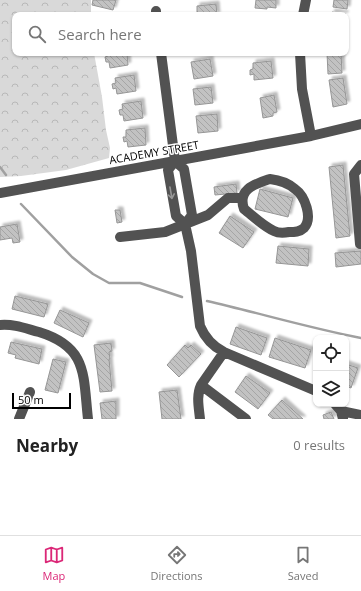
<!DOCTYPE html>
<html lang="en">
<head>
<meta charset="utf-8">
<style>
	:root { --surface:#fff; --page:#f2f2f2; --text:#222; --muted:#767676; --line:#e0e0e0; --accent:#db2777 }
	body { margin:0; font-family:"Open Sans",sans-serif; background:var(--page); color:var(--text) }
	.controls { position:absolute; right:12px; bottom:12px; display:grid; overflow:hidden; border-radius:8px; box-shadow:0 1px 3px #0004 }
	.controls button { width:36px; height:36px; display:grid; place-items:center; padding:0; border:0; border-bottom:1px solid var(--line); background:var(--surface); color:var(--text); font:20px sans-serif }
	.scale { position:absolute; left:12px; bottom:10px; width:59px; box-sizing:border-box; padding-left:4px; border:2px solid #000; border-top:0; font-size:11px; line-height:14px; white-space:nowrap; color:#000; -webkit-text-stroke:3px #fff; paint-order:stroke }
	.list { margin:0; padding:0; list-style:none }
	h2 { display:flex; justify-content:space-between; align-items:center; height:52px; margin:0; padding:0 16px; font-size:17px }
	h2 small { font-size:13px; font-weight:400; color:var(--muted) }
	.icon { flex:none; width:22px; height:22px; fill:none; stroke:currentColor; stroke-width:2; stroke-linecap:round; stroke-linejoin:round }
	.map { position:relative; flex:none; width:361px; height:419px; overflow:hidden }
	.search { position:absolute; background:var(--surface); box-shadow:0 1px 3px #0004; left:12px; right:12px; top:12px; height:44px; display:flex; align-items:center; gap:10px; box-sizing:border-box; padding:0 14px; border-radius:8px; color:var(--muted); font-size:15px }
	.sheet { height:116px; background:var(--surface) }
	nav { display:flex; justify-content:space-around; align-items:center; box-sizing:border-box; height:56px; border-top:1px solid var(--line); background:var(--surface); font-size:11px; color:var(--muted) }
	nav a { display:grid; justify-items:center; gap:2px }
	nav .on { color:var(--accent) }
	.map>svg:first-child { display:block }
	.forest { fill:url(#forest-crowns) }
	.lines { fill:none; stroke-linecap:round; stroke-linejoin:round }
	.stream { stroke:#a0a0a0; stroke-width:2.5 }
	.building { fill:url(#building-back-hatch); stroke:#969696; filter:url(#shadow) }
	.minor { stroke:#525252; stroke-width:10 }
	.oneway { stroke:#979797 }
	.labels { text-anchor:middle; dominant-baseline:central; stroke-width:3; stroke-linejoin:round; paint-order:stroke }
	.street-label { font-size:11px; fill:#000; stroke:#fff }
</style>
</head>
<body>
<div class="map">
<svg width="361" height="419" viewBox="0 0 361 419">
	<defs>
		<pattern id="forest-crowns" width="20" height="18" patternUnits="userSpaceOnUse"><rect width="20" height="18" fill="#d9d9d9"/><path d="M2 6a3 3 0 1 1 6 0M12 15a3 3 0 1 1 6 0" fill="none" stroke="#b8b8b8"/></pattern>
		<pattern id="building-back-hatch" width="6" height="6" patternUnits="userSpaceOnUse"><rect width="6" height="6" fill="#c2c2c2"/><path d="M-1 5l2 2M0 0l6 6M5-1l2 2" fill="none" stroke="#a5a5a5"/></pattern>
		<filter id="shadow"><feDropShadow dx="3" dy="-3" stdDeviation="1" flood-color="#0004"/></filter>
	</defs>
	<rect width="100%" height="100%" fill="#fff"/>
	<path class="forest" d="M 0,0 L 91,0 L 91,15 L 15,15 L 15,53 L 94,53 L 102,97 L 106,130 L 110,148 L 109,158 L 66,170 L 21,176 L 0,177 Z"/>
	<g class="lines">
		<path class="stream" d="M 0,167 L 6,175
			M 21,204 L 72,257 L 93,274 L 109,283 L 140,283 L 182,297
			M 207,301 C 259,313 309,328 361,338"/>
	</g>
	<path class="building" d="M 93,0 L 116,0 L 113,10 L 92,5 Z
		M 256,0 L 276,0 L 276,8 L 267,7 L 267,9 L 255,8 Z
		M 334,0 L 348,0 L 347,9 L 333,7 Z
		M 216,4 L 217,15 L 197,15 L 197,6 Z
		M 332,12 L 346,14 L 345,15 L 331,15 Z
		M 108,53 L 127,53 L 128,65 L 110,68 L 109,62 L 106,62 L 105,57 L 108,56 Z
		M 327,53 L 341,53 L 342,73 L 328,74 Z
		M 210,59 L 213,76 L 194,79 L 191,62 Z
		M 271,61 L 273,78 L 254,80 L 254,74 L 250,75 L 250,70 L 253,69 L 253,63 Z
		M 134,75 L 136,91 L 117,94 L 116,88 L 113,89 L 112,84 L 116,83 L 115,78 Z
		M 343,78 L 347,104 L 333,107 L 329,80 Z
		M 211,87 L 213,103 L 195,105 L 193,89 Z
		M 274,95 L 277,112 L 273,113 L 273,116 L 263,118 L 260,98 Z
		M 141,101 L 143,118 L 124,121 L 123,115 L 120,115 L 119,110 L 123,109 L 122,104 Z
		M 217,114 L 218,131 L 198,133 L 196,116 Z
		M 145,128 L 146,145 L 128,147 L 127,141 L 124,142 L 123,137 L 126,137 L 126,130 Z
		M 343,165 L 350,236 L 336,238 L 329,167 Z
		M 236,184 L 237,193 L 215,195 L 214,187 Z
		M 260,189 L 293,198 L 288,217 L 255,209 Z
		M 115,210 L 120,210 L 122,222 L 117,223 Z
		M 230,216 L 254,232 L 243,248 L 219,233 Z
		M 17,224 L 20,242 L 13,243 L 12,238 L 0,240 L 0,227 Z
		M 278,246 L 309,249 L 308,266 L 276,263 Z
		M 361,251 L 361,264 L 336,267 L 335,253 Z
		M 15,296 L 48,304 L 44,317 L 12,309 Z
		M 60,310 L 89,323 L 83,337 L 54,323 Z
		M 236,327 L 267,338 L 261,355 L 230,344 Z
		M 275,338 L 311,350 L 305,368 L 269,357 Z
		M 11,342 L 42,349 L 39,364 L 15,358 L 16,355 L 8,353 Z
		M 111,343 L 112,351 L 109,352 L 110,359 L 109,359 L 112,391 L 100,392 L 94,345 Z
		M 185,345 L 188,348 L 191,345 L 201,354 L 179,377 L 167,365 Z
		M 53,359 L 66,362 L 58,393 L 45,390 Z
		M 346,364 L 358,368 L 351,388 L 346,386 Z
		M 246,376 L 270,393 L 258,409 L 235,392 Z
		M 177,390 L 181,419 L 162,419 L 159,392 Z
		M 282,400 L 303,419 L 273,419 L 268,415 Z
		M 116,401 L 116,419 L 102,419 L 100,403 Z
		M 331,412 L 334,419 L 324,419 L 323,415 Z"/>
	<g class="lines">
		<path class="minor" d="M 156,11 L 156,15
			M 303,15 L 306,0
			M 161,53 L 175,161
			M 300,53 L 302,89 L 311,136
			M 175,161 L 168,170 L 176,216 L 185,224 L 191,251 L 200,326 C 205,338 212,346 224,352 L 316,391
			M 175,161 L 184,169 L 192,215 L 185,224
			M 270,179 C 279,180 288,183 295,189 C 305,196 313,218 304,228 C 300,232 294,232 289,232 C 284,233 278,233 274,231 C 263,226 253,216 244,209 C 237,189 255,184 270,179 Z
			M 0,193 L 311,136 L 361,124
			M 120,237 L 165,232 L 208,215 L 228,198 L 242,198
			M 360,244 L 354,174 L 361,165
			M 0,325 C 15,324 24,328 39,332 C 88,347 83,375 88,419
			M 201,385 L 224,352
			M 335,404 L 341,411 L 343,419
			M 341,411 L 361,415
			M 19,419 L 30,392
			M 200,419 C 199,408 196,396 201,385 L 246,419"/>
	</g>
	<defs><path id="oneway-shaft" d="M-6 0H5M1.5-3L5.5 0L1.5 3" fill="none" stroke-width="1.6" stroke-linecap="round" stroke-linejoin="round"/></defs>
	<use class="oneway" href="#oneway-shaft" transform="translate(171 193) rotate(80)"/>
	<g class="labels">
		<g class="street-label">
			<text transform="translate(154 152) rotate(-10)">ACADEMY STREET</text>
		</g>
	</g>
</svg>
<div class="controls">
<button><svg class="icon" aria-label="locate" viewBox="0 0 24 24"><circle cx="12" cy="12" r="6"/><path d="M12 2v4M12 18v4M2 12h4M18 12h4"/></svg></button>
<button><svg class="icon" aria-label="layers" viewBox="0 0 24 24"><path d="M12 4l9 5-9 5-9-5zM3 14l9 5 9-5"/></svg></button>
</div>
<div class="scale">50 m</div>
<div class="search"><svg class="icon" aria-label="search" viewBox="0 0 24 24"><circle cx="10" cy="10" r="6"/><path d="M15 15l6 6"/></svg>Search here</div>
</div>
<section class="sheet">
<h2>Nearby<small>0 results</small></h2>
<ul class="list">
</ul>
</section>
<nav>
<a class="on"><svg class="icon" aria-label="map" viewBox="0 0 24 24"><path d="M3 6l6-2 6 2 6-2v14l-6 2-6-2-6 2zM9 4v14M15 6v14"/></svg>Map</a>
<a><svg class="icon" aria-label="directions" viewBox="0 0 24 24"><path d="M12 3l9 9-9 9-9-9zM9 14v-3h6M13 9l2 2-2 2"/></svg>Directions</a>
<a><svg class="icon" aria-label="saved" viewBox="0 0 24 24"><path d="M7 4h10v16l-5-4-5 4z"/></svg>Saved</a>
</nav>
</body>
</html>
